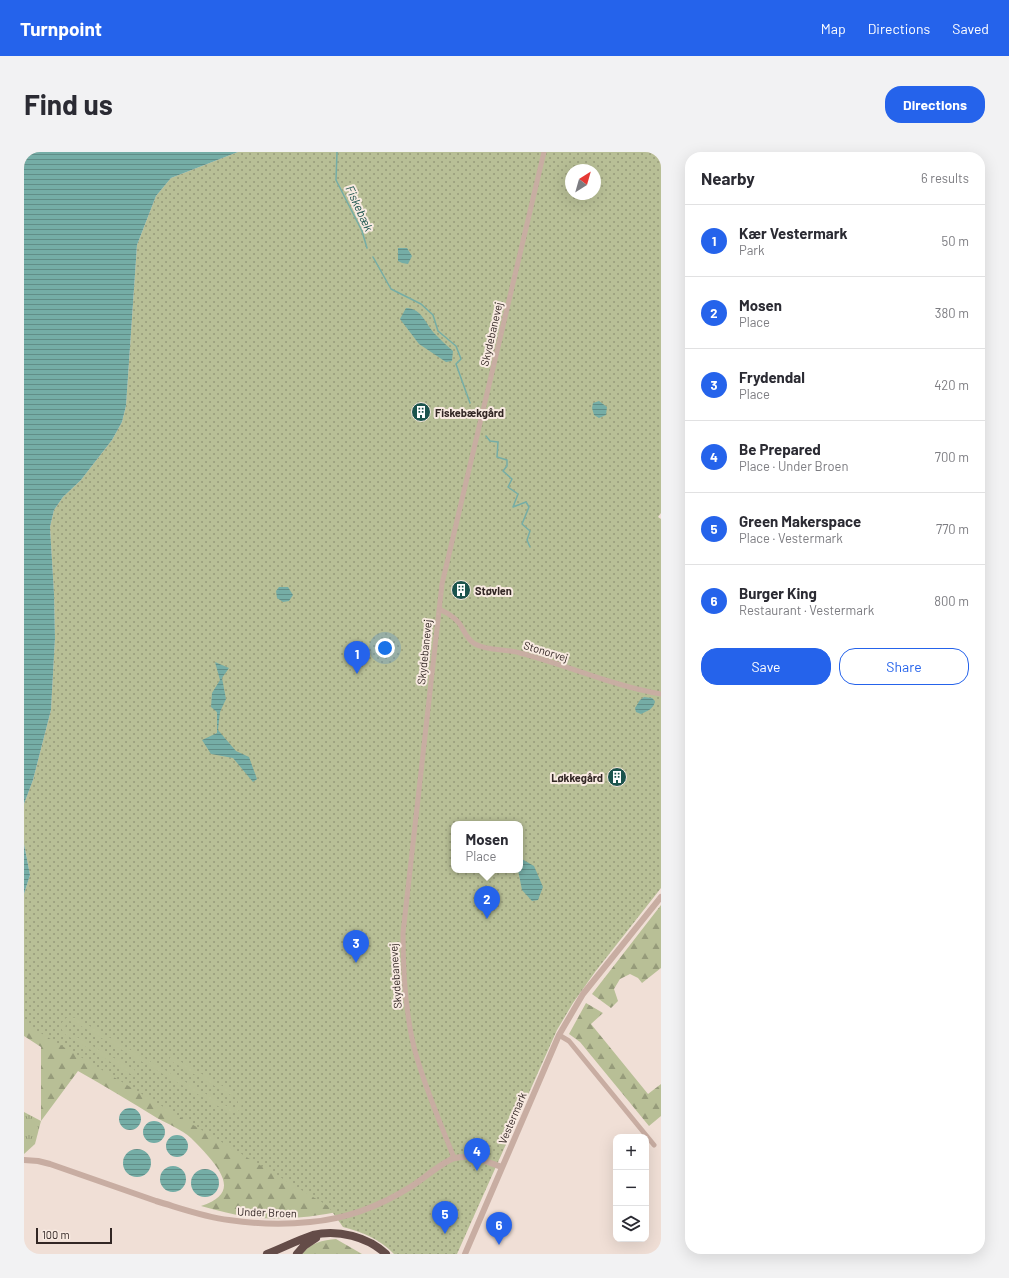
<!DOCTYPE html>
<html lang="en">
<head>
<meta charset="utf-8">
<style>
	:root { --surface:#fff; --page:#f2f2f3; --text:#2b2b33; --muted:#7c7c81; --line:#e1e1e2; --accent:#2563eb }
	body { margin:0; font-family:Barlow,sans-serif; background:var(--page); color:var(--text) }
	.controls { position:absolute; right:12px; bottom:12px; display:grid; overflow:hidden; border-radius:8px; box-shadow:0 4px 16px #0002 }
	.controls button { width:36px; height:36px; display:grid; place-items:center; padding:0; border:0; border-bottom:1px solid var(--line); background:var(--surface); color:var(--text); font:20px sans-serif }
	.compass { position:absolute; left:541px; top:12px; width:36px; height:36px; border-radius:50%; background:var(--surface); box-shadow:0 4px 16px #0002; rotate:37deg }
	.scale { position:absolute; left:12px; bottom:10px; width:76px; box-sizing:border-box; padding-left:4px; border:2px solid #322624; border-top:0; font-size:11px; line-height:14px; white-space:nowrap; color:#322624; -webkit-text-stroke:3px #f8eae1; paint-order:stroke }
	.you { position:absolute; left:361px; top:496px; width:14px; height:14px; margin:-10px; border:3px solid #fff; border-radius:50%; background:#1a73e8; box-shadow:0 0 0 6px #1a73e833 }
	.badge { display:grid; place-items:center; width:26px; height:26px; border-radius:50%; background:var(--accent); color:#fff; font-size:13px; font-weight:700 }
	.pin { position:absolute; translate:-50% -33px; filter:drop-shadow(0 1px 2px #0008) }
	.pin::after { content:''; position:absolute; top:21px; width:14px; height:12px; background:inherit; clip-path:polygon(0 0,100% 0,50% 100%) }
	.popup { position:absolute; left:427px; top:669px; width:72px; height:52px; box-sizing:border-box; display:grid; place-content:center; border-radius:8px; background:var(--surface); filter:drop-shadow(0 1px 3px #0005); font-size:13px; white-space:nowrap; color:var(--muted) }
	.popup b { font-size:15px; color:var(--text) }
	.popup::after { content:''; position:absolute; left:50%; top:100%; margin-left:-8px; border:8px solid transparent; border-top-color:var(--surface) }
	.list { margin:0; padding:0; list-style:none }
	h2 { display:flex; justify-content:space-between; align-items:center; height:52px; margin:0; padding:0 16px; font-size:17px }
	h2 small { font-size:13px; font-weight:400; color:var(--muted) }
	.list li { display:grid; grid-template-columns:26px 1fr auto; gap:12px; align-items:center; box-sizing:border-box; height:72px; padding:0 16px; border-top:1px solid var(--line) }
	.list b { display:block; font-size:15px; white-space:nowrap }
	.list p { margin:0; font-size:13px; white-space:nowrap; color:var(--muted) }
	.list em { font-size:13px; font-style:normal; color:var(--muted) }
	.actions { display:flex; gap:8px; padding:12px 16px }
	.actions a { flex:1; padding:9px 0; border:1px solid var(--accent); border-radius:16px; text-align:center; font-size:14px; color:var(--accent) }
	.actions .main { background:var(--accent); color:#fff }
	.icon { flex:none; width:22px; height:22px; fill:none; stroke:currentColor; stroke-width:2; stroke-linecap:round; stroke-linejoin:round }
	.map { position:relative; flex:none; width:637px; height:1102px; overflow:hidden; border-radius:16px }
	header { display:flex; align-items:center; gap:24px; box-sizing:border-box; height:56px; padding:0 20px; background:var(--accent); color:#fff }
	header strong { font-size:19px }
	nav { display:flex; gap:22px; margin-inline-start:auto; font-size:14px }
	.intro { display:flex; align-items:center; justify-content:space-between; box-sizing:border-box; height:96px; padding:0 24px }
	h1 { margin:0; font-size:28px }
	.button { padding:10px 18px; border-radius:16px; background:var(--accent); color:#fff; font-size:14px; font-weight:700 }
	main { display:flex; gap:24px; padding:0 24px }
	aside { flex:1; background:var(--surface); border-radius:16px; box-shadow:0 4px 16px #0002 }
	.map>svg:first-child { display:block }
	.grass { fill:url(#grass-tufts) }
	.forest { fill:url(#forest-firs) }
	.park { fill:url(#park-dots); fill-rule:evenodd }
	.pitch { fill:#b8bf96 }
	.water { fill:url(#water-rules) }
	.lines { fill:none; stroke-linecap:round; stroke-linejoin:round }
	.stream { stroke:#75ada6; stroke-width:1.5 }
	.minor { stroke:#c8ada2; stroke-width:5 }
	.tertiary { stroke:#c8ada2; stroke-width:6 }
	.trunk { stroke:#644c48; stroke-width:8 }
	.labels { text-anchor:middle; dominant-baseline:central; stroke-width:4; stroke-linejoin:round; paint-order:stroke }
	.street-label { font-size:11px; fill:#322624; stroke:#f8eae1 }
	.poi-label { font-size:11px; font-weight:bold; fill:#322624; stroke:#f8eae1; text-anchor:start }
	.water-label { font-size:12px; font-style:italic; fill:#1b534d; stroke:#f8eae1 }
</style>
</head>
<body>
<header>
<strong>Turnpoint</strong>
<nav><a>Map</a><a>Directions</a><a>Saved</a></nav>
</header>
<div class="intro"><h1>Find us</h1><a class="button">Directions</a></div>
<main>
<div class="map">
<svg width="637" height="1102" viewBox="0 0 637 1102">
	<defs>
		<pattern id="grass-tufts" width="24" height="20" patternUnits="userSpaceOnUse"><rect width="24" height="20" fill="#b8bf96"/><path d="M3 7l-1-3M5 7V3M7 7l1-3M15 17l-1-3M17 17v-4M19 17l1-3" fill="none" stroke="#969b7a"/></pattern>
		<pattern id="forest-firs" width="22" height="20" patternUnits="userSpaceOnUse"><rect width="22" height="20" fill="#b8bf96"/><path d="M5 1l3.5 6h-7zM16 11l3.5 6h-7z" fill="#969b7a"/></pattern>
		<pattern id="park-dots" width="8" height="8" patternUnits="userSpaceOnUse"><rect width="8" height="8" fill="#b8bf96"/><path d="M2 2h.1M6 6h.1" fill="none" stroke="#969b7a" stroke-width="1.8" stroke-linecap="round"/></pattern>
		<pattern id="water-rules" width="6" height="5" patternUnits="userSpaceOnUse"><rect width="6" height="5" fill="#75ada6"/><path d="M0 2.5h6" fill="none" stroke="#618d87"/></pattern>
	</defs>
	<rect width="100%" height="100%" fill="#f0dfd6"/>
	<path class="grass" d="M 0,960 L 17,969 L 11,992 L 0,1002 Z"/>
	<path class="forest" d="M 637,753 L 637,816 L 618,831 L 614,826 L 606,822 L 596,827 L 590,837 L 594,849 L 587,856 L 568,842 Z
		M 562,851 L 579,861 L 567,872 L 624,942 L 637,932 L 637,964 L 625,974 L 556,890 L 545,882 Z
		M 0,870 L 319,1059 C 288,1065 257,1069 225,1065 C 209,1063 193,1058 177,1054 C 210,1043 203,1026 184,1004 C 179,998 173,992 167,986 C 158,978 144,972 133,966 C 107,950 81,934 54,919 L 17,969 L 17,895 L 0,884 Z
		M 312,1087 L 338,1102 L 278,1102 C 286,1091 299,1088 312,1087 Z"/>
	<path class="park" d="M 214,0 L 637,0 L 637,361 L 634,365 L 637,367 L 637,736 L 571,820 L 549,851 L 533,878 L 433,1102 L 370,1102 C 356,1087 338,1080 319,1075 L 304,1054 L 0,871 L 0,742 L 6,723 L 0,692 L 0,652 L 9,628 L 27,558 L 31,486 L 30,441 L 26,375 L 30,358 L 39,345 L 57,328 L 88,288 L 98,270 L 102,254 L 113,93 L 132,44 L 147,26 ZM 547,18 L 571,18 L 571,42 L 547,42 ZM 430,672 L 496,672 L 496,718 L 430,718 Z"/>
	<path class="pitch" d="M 44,865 L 52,866 L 206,956 L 210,957 L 214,954 L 214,950 L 212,946 L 145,908 L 147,904 L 214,943 L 218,949 L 217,957 L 211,961 L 204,960 L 50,870 L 45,869 L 42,872 L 41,876 L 44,880 L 111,918 L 108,923 L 42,883 C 35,877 36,869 44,865 Z"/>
	<path class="water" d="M 0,0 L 214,0 L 147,26 L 132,44 L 113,93 L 102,254 L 98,270 L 88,288 L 57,328 L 39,345 L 30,358 L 26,375 L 30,441 L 31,486 L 27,558 L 9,628 L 0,652 Z
		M 374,96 L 383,96 L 388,104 L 384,112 L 378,111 L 374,109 Z
		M 382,156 C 398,156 402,173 411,182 C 417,188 423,194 429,199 L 428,209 L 422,210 L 395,192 L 376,167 Z
		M 575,249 L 583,255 L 582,263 L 575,266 L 570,263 L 568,256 L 569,251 Z
		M 255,435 L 264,435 L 269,443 L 265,449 L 259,450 L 253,446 L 252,439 Z
		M 191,510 L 205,516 L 198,526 L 202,547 L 196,560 L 194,578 L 212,599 L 225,605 L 233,627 L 229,630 L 209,606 L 187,602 L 178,588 L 193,581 L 193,560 L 187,555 L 188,541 L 196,528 Z
		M 620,545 L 628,546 L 631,549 C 630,557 623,559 617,562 L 612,560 L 611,556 L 616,548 Z
		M 0,692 L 6,723 L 0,742 Z
		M 496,706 L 510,714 L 519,735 L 514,748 L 508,749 L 498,738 L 494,718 L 496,718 Z
		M95 967a11 11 0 1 1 22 0a11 11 0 1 1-22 0Z
		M119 980a11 11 0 1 1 22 0a11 11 0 1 1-22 0Z
		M142 994a11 11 0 1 1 22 0a11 11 0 1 1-22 0Z
		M99 1011a14 14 0 1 1 28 0a14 14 0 1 1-28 0Z
		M136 1027a13 13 0 1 1 26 0a13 13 0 1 1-26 0Z
		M167 1031a14 14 0 1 1 28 0a14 14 0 1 1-28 0Z"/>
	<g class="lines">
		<path class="stream" d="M 313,0 L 312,28 L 338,79 L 343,96
			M 349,105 L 367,137 L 397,152 L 409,163 L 414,179 L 432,194 L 437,207 L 432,212 L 446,251
			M 462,284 L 466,289 L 474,290 L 473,305 L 483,308 L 483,314 L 479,319 L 488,327 L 484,335 L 494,342 L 489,355 L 502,350 L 505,355 L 498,372 L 506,379 L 503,388 L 506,395"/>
		<path class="minor" d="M 415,457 C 423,461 429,464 435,471 C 440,478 443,488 451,492 C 463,499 483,497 496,501 C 543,513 589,534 637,542
			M 535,883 L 545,889 L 630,993
			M 430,1006 C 416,970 401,936 391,899 C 381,861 379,820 379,781 L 418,432 L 520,0"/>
		<path class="tertiary" d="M 0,1008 L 14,1009 L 26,1012 C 61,1024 97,1037 132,1049 C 156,1056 180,1065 205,1068 C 232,1072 259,1073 286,1070 C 322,1067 358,1053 388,1034 C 399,1027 421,1008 431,1006 C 447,1002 463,1010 478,1015
			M 441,1102 L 535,883 L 559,842 L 637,745"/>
		<path class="trunk" d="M 243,1102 C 258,1096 274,1088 289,1083 C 314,1077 344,1085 362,1102
			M 273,1102 L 280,1094 L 292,1086"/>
	</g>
	<defs>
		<symbol id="building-disc" viewBox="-11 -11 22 22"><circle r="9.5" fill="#1b534d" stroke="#f8eae1"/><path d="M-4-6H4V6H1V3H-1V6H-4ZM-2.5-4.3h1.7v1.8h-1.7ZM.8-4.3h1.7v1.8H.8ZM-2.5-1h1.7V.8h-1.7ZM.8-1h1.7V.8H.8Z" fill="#fff"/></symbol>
	</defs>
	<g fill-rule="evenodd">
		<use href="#building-disc" x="386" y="249" width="22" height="22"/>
		<use href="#building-disc" x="426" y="427" width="22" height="22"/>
		<use href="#building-disc" x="582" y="614" width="22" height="22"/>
	</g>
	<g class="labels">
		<g class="street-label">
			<text transform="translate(467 182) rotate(-77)">Skydebanevej</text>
			<text transform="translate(522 499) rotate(17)">Stonorvej</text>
			<text transform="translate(400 500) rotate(-84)">Skydebanevej</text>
			<text transform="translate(371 824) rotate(-94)">Skydebanevej</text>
			<text transform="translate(488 966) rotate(-67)">Vestermark</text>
			<text transform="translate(243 1060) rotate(2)">Under Broen</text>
		</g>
		<g class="poi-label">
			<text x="411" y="260">Fiskebækgård</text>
			<text x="451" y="438">Støvlen</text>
			<text x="579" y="625" text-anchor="end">Løkkegård</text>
		</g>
		<g class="water-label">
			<text transform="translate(336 56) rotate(65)">Fiskebæk</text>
		</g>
	</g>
</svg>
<div class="controls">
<button>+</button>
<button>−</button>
<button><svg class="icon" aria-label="layers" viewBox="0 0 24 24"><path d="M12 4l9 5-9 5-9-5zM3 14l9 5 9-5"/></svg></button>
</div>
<svg class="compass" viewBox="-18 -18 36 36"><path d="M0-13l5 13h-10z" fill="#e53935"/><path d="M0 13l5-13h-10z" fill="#7c7c81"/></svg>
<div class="scale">100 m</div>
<div class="you"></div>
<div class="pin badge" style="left:333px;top:522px">1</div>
<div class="pin badge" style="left:463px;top:767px">2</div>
<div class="popup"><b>Mosen</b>Place</div>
<div class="pin badge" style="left:332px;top:811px">3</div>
<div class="pin badge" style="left:453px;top:1019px">4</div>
<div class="pin badge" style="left:421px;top:1082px">5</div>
<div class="pin badge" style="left:475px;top:1093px">6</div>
</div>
<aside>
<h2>Nearby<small>6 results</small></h2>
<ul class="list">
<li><span class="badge">1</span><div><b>Kær Vestermark</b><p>Park</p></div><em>50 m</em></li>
<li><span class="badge">2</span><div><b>Mosen</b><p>Place</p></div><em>380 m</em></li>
<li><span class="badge">3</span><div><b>Frydendal</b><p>Place</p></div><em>420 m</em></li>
<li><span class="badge">4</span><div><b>Be Prepared</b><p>Place · Under Broen</p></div><em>700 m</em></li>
<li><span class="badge">5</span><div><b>Green Makerspace</b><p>Place · Vestermark</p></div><em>770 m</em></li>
<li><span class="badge">6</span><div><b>Burger King</b><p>Restaurant · Vestermark</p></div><em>800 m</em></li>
</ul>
<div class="actions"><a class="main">Save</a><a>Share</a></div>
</aside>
</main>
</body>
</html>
